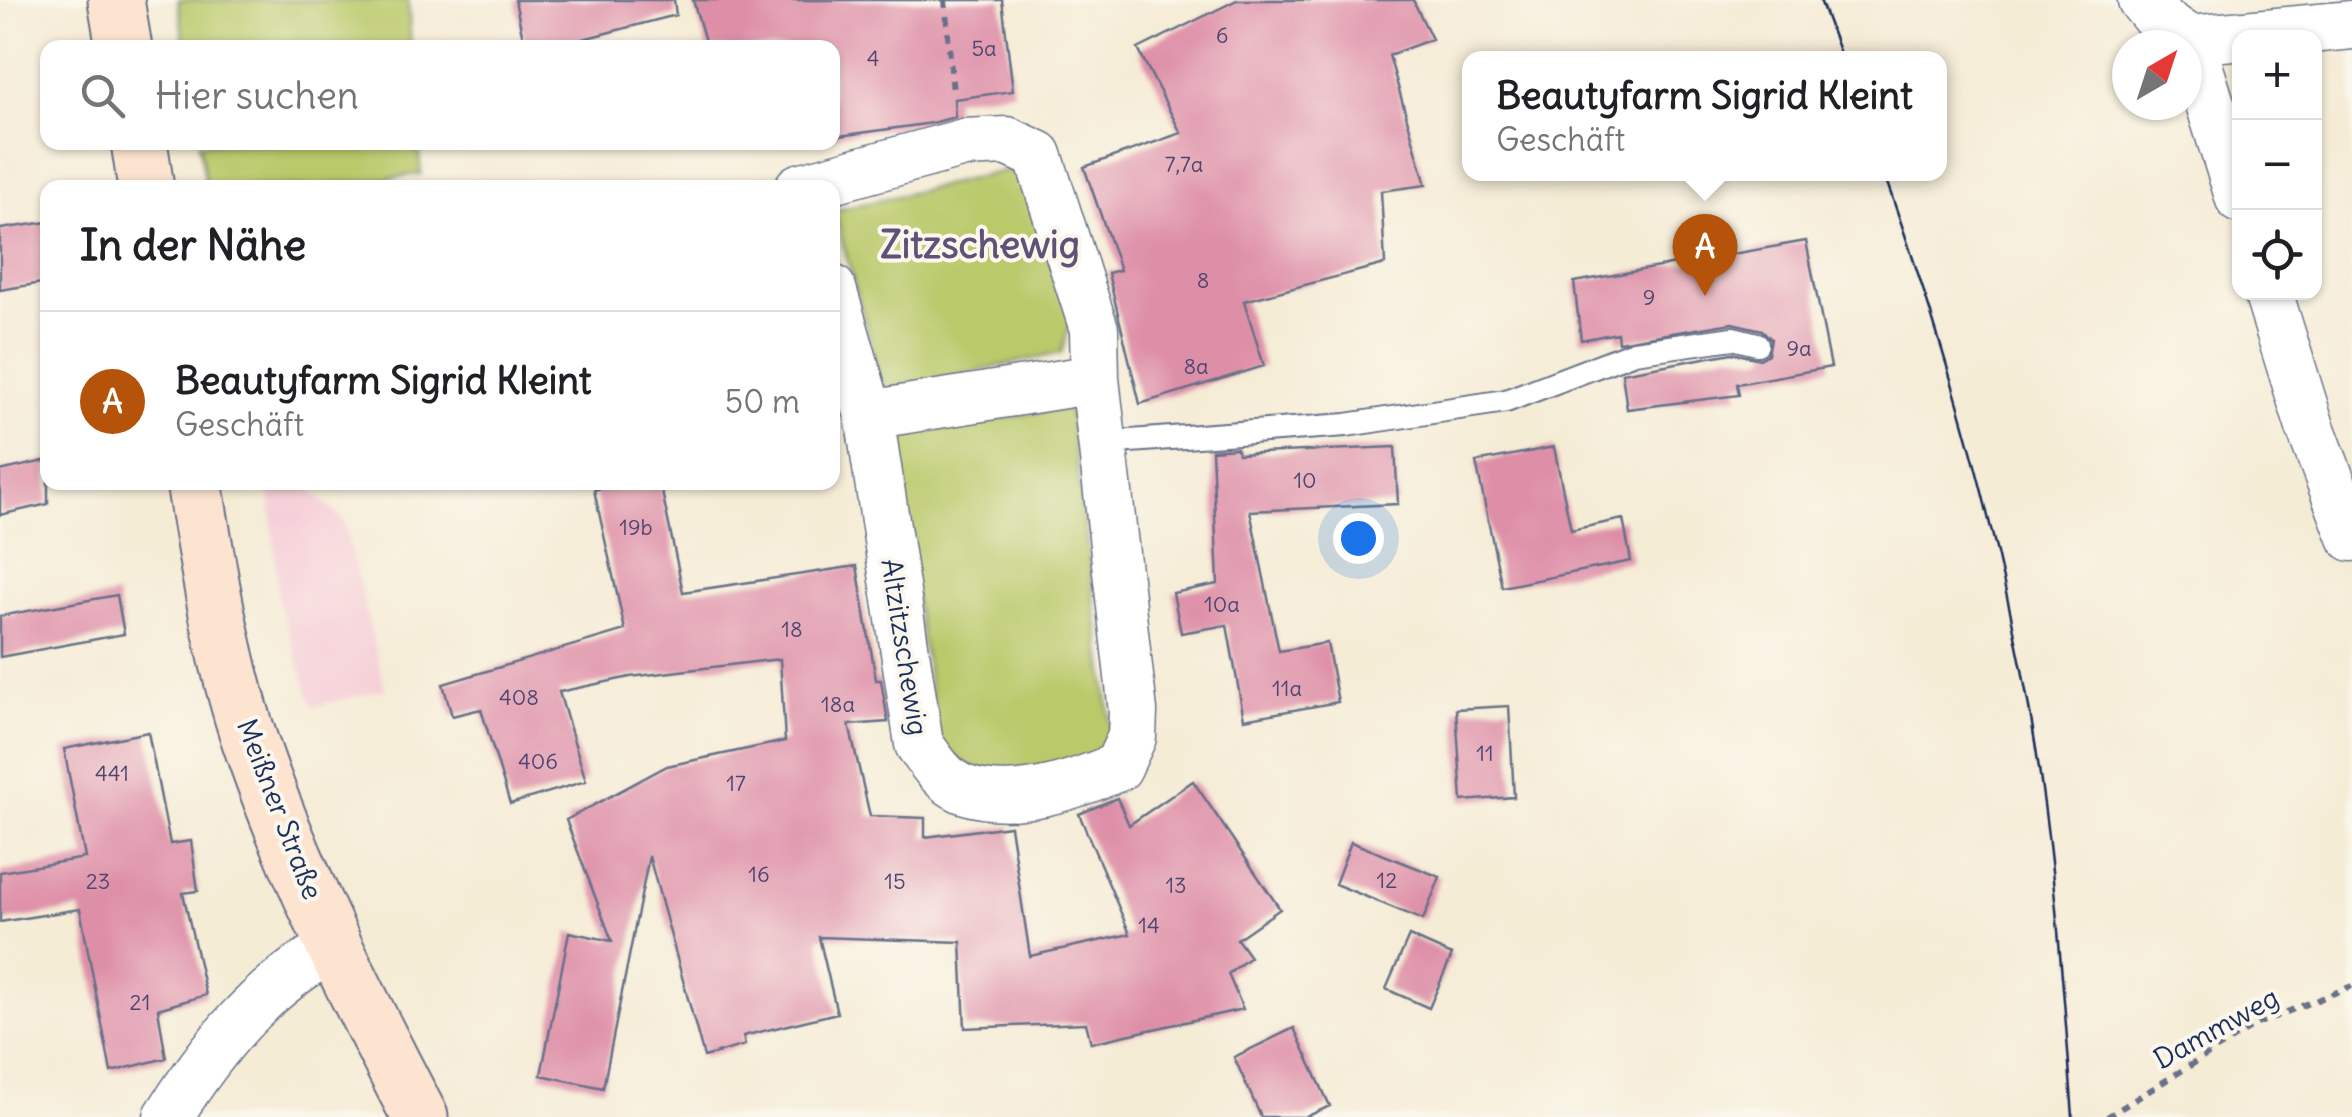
<!DOCTYPE html>
<html lang="de">
<head>
<meta charset="utf-8">
<style>
	:root { --surface:#fff; --page:#f2f2f2; --text:#202124; --muted:#757577; --line:#e0e0e0; --accent:#b45309 }
	body { margin:0; font-family:Delius,sans-serif; background:var(--page); color:var(--text) }
	.controls { position:absolute; right:30px; top:30px; display:grid; overflow:hidden; border-radius:20px; box-shadow:0 2px 8px #0004 }
	.controls button { width:90px; height:90px; display:grid; place-items:center; padding:0; border:0; border-bottom:2px solid var(--line); background:var(--surface); color:var(--text); font:50px sans-serif }
	.compass { position:absolute; left:2112px; top:30px; width:90px; height:90px; border-radius:50%; background:var(--surface); box-shadow:0 2px 8px #0004; rotate:39deg }
	.you { position:absolute; left:1358px; top:538px; width:35px; height:35px; margin:-25px; border:8px solid #fff; border-radius:50%; background:#1a73e8; box-shadow:0 0 0 15px #1a73e833 }
	.badge { display:grid; place-items:center; width:65px; height:65px; border-radius:50%; background:var(--accent); color:#fff; font-size:32px; font-weight:700 }
	.pin { position:absolute; translate:-50% -82px; filter:drop-shadow(0 2px 5px #0008) }
	.pin::after { content:''; position:absolute; top:52px; width:35px; height:30px; background:inherit; clip-path:polygon(0 0,100% 0,50% 100%) }
	.popup { position:absolute; left:1462px; top:51px; width:485px; height:130px; box-sizing:border-box; display:grid; place-content:center; border-radius:20px; background:var(--surface); filter:drop-shadow(0 2px 8px #0005); font-size:32px; white-space:nowrap; color:var(--muted) }
	.popup b { font-size:38px; color:var(--text) }
	.popup::after { content:''; position:absolute; left:50%; top:100%; margin-left:-20px; border:20px solid transparent; border-top-color:var(--surface) }
	.list { margin:0; padding:0; list-style:none }
	h2 { display:flex; justify-content:space-between; align-items:center; height:130px; margin:0; padding:0 40px; font-size:42px }
	h2 small { font-size:32px; font-weight:400; color:var(--muted) }
	.list li { display:grid; grid-template-columns:65px 1fr auto; gap:30px; align-items:center; box-sizing:border-box; height:180px; padding:0 40px; border-top:2px solid var(--line) }
	.list b { display:block; font-size:38px; white-space:nowrap }
	.list p { margin:0; font-size:32px; white-space:nowrap; color:var(--muted) }
	.list em { font-size:32px; font-style:normal; color:var(--muted) }
	.icon { flex:none; width:55px; height:55px; fill:none; stroke:currentColor; stroke-width:2; stroke-linecap:round; stroke-linejoin:round }
	.map { position:relative; flex:none; width:2352px; height:1117px; overflow:hidden }
	.search { position:absolute; background:var(--surface); box-shadow:0 2px 8px #0004; left:40px; top:40px; width:800px; height:110px; display:flex; align-items:center; gap:25px; box-sizing:border-box; padding:0 35px; border-radius:20px; color:var(--muted); font-size:38px }
	.panel { position:absolute; background:var(--surface); box-shadow:0 2px 8px #0004; left:40px; top:180px; width:800px; height:310px; border-radius:20px }
	.map>svg:first-child { display:block }
	.built { fill:#f6cfd8 }
	.green { fill:#bac96b; stroke:#6a7c64; stroke-width:2.5 }
	.building { fill:#de8fa8 }
	.lines { fill:none; stroke-linecap:round; stroke-linejoin:round }
	.service-casing { stroke:#677188; stroke-width:26 }
	.minor-casing { stroke:#677188; stroke-width:51 }
	.secondary-casing { stroke:#677188; stroke-width:59 }
	.path { stroke:#677188; stroke-width:6; stroke-dasharray:8 8; stroke-linecap:butt }
	.service { stroke:#fff; stroke-width:22 }
	.minor { stroke:#fff; stroke-width:48 }
	.secondary { stroke:#fde4d1; stroke-width:55 }
	.tram { stroke:#1b2f5e; stroke-width:2.5 }
	.labels { text-anchor:middle; dominant-baseline:central; stroke-width:8; stroke-linejoin:round; paint-order:stroke }
	.number-label { font-size:22px; fill:#4c4770 }
	.street-label { font-size:28px; fill:#1b2f5e; stroke:#fbf7ec }
	.district-label { font-size:38px; font-weight:bold; fill:#5f5178; stroke:#fbf7ec }
</style>
</head>
<body>
<div class="map">
<svg width="2352" height="1117" viewBox="0 0 2352 1117">
	<rect width="100%" height="100%" fill="#fbf7ec"/>
	<filter id="ink" filterUnits="userSpaceOnUse"><feTurbulence type="fractalNoise" baseFrequency=".01" numOctaves="2"/><feDisplacementMap in="SourceGraphic" scale="20" xChannelSelector="R" yChannelSelector="G"/><feConvolveMatrix kernelMatrix="1 2 1 2 8 2 1 2 1" color-interpolation-filters="sRGB"/></filter>
	<filter id="wash" filterUnits="userSpaceOnUse"><feTurbulence type="fractalNoise" baseFrequency=".0048" numOctaves="4" result="noise"/><feDisplacementMap in="SourceGraphic" scale="40" xChannelSelector="R" yChannelSelector="G"/><feGaussianBlur stdDeviation="2.25" result="paint"/><feColorMatrix in="noise" values="0 0 0 0 0 0 0 0 0 0 0 0 0 0 0 0 0 1.4 0 .05"/><feComposite in="paint" operator="in"/></filter>
	<g filter="url(#wash)">
		<rect width="100%" height="100%" fill="#f5ecd6"/>
		<path class="built" d="M 269,483 L 304,483 L 344,521 L 385,689 L 313,707 L 279,603 Z"/>
		<path class="green" d="M 178,0 L 408,0 L 411,47 L 185,47 Z
			M 199,143 L 418,143 L 421,174 L 312,187 L 206,187 Z
			M 1008,170 L 1029,183 L 1073,316 L 1061,353 L 884,391 L 834,211 Z
			M 1069,407 L 1112,734 L 1094,764 L 1026,778 L 975,772 L 939,742 L 891,452 L 904,435 Z"/>
		<g id="blocks">
			<path class="building" d="M 515,0 L 674,0 L 676,15 L 583,39 L 585,48 L 525,48 Z
				M 693,0 L 1002,0 L 1013,91 L 954,99 L 955,117 L 932,123 L 832,137 L 832,48 L 707,48 Z
				M 1237,0 L 1413,0 L 1432,39 L 1389,55 L 1426,185 L 1381,191 L 1385,264 L 1244,301 L 1264,366 L 1140,404 L 1108,273 L 1120,270 L 1084,167 L 1181,133 L 1138,49 Z
				M 48,222 L 48,282 L 0,290 L 0,229 Z
				M 1806,241 L 1831,367 L 1737,384 L 1739,395 L 1627,409 L 1622,373 L 1732,353 L 1760,359 L 1768,354 L 1771,339 L 1762,330 L 1732,323 L 1618,342 L 1617,333 L 1581,340 L 1574,282 Z
				M 1395,447 L 1398,504 L 1250,511 L 1279,651 L 1327,643 L 1338,702 L 1244,719 L 1227,625 L 1181,633 L 1173,593 L 1218,584 L 1212,450 L 1237,448 L 1238,454 Z
				M 1554,447 L 1571,530 L 1623,519 L 1631,561 L 1502,587 L 1476,462 Z
				M 48,460 L 48,504 L 0,515 L 0,471 Z
				M 626,482 L 660,482 L 683,592 L 857,566 L 876,680 L 881,680 L 888,722 L 849,725 L 870,816 L 925,818 L 925,837 L 1010,826 L 1030,956 L 1130,934 L 1079,814 L 1117,798 L 1129,825 L 1193,781 L 1280,909 L 1237,939 L 1250,957 L 1228,974 L 1243,1009 L 1091,1043 L 1086,1023 L 965,1028 L 961,942 L 819,937 L 837,1013 L 743,1036 L 745,1045 L 704,1057 L 649,856 L 603,1088 L 541,1075 L 569,932 L 612,941 L 566,820 L 667,766 L 785,741 L 780,659 L 630,677 L 559,692 L 586,781 L 510,804 L 481,709 L 452,716 L 443,684 L 625,630 L 594,490 Z
				M 117,595 L 124,634 L 0,657 L 0,616 Z
				M 1509,706 L 1514,797 L 1462,801 L 1456,709 Z
				M 148,732 L 170,844 L 191,841 L 198,891 L 183,893 L 206,995 L 158,1009 L 166,1058 L 111,1072 L 80,909 L 0,922 L 0,872 L 85,858 L 64,749 Z
				M 1351,842 L 1440,877 L 1423,920 L 1335,884 Z
				M 1409,936 L 1452,955 L 1429,1008 L 1386,989 Z
				M 1294,1028 L 1330,1106 L 1306,1117 L 1261,1117 L 1234,1057 Z"/>
		</g>
	</g>
	<g filter="url(#ink)">
		<use href="#blocks" fill-opacity="0" stroke="#677188" stroke-width="2.5"/>
		<g class="lines">
			<defs>
				<path id="service" d="M 1103,443 L 1346,425 L 1506,401 L 1634,352 L 1733,338 L 1757,344"/>
				<path id="minor" d="M 2142,0 L 2155,16 L 2190,40 L 2240,199
					M 2190,40 L 2352,25
					M 799,188 L 964,143 L 1007,141 L 1038,155 L 1094,329 L 1095,379 L 1133,711 L 1132,737 L 1118,767 C 1072,786 1013,807 963,789 C 943,781 930,760 919,744 L 869,415 L 832,289
					M 2268,292 L 2310,427 L 2352,537
					M 869,415 L 1095,379
					M 168,1117 C 212,1048 260,987 334,947"/>
				<path id="secondary" d="M 116,0 L 124,48
					M 139,142 L 146,188
					M 194,482 C 209,572 223,664 253,750 C 297,877 358,998 420,1117"/>
			</defs>
			<use href="#service" class="service-casing"/>
			<use href="#minor" class="minor-casing"/>
			<use href="#secondary" class="secondary-casing"/>
			<path class="path" d="M 945,0 L 953,93
				M 2107,1117 L 2257,1024 L 2352,986"/>
			<use href="#service" class="service"/>
			<use href="#minor" class="minor"/>
			<use href="#secondary" class="secondary"/>
			<path class="tram" d="M 1820,0 L 1842,59
				M 1884,174 C 1947,351 2000,538 2032,724 C 2054,854 2063,985 2073,1117"/>
		</g>
	</g>
	<g class="labels">
		<g class="number-label">
			<text x="1222" y="35">6</text>
			<text x="984" y="48">5a</text>
			<text x="873" y="58">4</text>
			<text x="1184" y="164">7,7a</text>
			<text x="1203" y="280">8</text>
			<text x="1649" y="297">9</text>
			<text x="1799" y="348">9a</text>
			<text x="1196" y="366">8a</text>
			<text x="1305" y="480">10</text>
			<text x="636" y="527">19b</text>
			<text x="1222" y="604">10a</text>
			<text x="792" y="629">18</text>
			<text x="1287" y="688">11a</text>
			<text x="519" y="697">408</text>
			<text x="838" y="704">18a</text>
			<text x="1485" y="753">11</text>
			<text x="538" y="761">406</text>
			<text x="112" y="773">441</text>
			<text x="736" y="783">17</text>
			<text x="759" y="874">16</text>
			<text x="1387" y="880">12</text>
			<text x="98" y="881">23</text>
			<text x="895" y="881">15</text>
			<text x="1176" y="885">13</text>
			<text x="1149" y="925">14</text>
			<text x="140" y="1002">21</text>
		</g>
		<g class="street-label">
			<text transform="translate(905 647) rotate(81)">Altzitzschewig</text>
			<text transform="translate(280 809) rotate(69)">Meißner Straße</text>
			<text transform="translate(2216 1028) rotate(-29)">Dammweg</text>
		</g>
		<g class="district-label">
			<text x="980" y="244">Zitzschewig</text>
		</g>
	</g>
</svg>
<div class="controls">
<button>+</button>
<button>−</button>
<button><svg class="icon" aria-label="locate" viewBox="0 0 24 24"><circle cx="12" cy="12" r="6"/><path d="M12 2v4M12 18v4M2 12h4M18 12h4"/></svg></button>
</div>
<svg class="compass" viewBox="-18 -18 36 36"><path d="M0-13l5 13h-10z" fill="#e53935"/><path d="M0 13l5-13h-10z" fill="#757577"/></svg>
<div class="you"></div>
<div class="pin badge" style="left:1705px;top:296px">A</div>
<div class="popup"><b>Beautyfarm Sigrid Kleint</b>Geschäft</div>
<div class="search"><svg class="icon" aria-label="search" viewBox="0 0 24 24"><circle cx="10" cy="10" r="6"/><path d="M15 15l6 6"/></svg>Hier suchen</div>
<section class="panel">
<h2>In der Nähe<small></small></h2>
<ul class="list">
<li><span class="badge">A</span><div><b>Beautyfarm Sigrid Kleint</b><p>Geschäft</p></div><em>50 m</em></li>
</ul>
</section>
</div>
</body>
</html>
